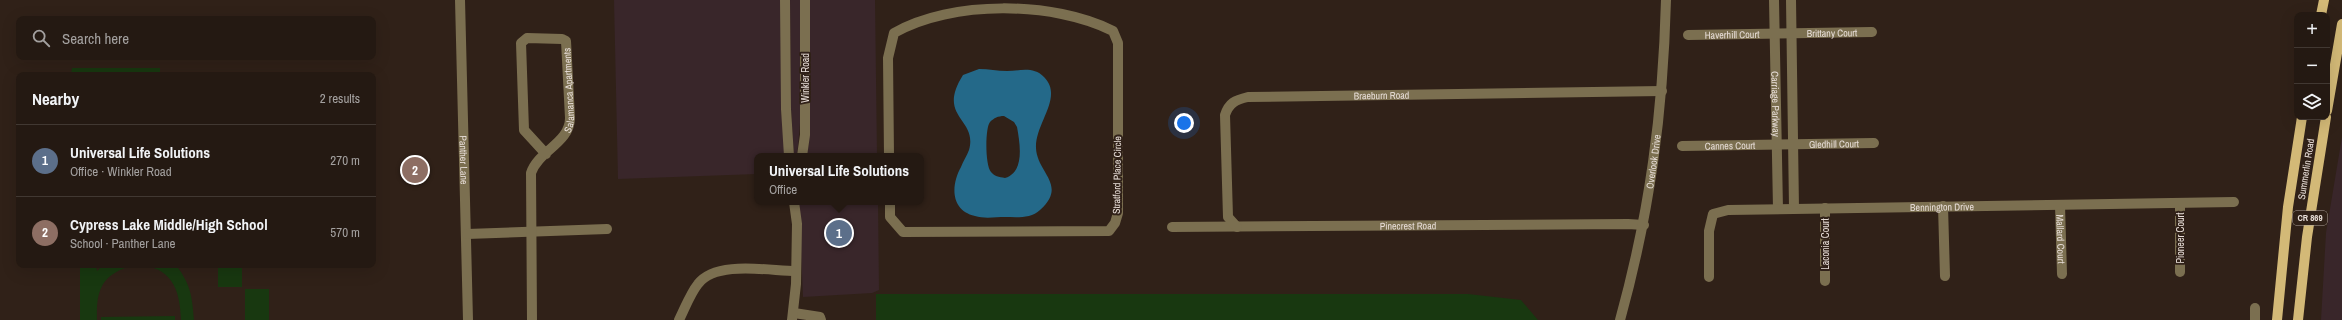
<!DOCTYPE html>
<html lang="en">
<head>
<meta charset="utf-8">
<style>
	:root { --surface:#241912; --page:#302620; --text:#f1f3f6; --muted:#a3a09f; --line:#413832; --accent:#b45309 }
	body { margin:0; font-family:"Archivo Narrow",sans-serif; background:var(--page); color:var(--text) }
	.controls { position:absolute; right:12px; top:12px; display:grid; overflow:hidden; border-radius:8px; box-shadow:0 4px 16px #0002 }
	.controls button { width:36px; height:36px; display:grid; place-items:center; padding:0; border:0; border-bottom:1px solid var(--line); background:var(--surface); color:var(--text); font:20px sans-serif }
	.you { position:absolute; left:1184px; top:123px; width:14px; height:14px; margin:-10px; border:3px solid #fff; border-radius:50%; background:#1a73e8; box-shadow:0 0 0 6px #1a73e833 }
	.badge { display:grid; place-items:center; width:26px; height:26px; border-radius:50%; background:var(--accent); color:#fff; font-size:13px; font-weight:700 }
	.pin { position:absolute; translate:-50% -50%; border:2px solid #fff; box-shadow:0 1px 4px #0006 }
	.popup { position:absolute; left:754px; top:153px; width:170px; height:52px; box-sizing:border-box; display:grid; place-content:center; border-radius:8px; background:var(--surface); filter:drop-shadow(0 1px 3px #0005); font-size:13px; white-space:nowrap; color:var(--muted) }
	.popup b { font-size:15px; color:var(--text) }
	.popup::after { content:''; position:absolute; left:50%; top:100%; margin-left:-8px; border:8px solid transparent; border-top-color:var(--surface) }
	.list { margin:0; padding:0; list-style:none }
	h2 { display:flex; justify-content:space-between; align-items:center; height:52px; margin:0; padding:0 16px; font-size:17px }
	h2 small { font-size:13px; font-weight:400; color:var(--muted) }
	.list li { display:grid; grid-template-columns:26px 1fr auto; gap:12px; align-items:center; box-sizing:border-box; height:72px; padding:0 16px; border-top:1px solid var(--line) }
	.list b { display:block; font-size:15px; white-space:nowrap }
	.list p { margin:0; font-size:13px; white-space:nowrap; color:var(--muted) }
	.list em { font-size:13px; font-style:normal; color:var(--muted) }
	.icon { flex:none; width:22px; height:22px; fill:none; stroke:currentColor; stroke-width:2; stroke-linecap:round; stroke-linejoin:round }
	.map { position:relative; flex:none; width:2342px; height:320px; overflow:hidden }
	.search { position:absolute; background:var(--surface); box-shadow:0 4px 16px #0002; left:16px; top:16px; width:360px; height:44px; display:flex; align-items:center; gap:10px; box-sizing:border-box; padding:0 14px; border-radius:8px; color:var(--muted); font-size:15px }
	.panel { position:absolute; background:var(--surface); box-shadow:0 4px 16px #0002; left:16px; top:72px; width:360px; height:196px; border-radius:8px }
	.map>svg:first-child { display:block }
	.commercial { fill:#39262a }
	.green { fill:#183810 }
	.water { fill:#246989; fill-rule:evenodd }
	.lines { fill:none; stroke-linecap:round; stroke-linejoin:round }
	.minor { stroke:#7b6f50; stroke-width:10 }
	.major { stroke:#d3b977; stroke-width:10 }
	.labels { text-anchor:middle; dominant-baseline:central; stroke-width:4; stroke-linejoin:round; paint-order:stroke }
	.shield { fill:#302118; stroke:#b0a59e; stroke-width:1 }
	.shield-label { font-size:9px; font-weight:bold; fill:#e7ddd7 }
	.street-label { font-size:10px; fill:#e7ddd7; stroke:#302118 }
</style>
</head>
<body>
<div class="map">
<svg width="2342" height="320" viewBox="0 0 2342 320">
	<rect width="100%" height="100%" fill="#302118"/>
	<path class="commercial" d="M 614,0 L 781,0 L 781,105 L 785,156 L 757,156 L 757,174 L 618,179 Z
		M 790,0 L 801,0 L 800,123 L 797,156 L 794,156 L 791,109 Z
		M 810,0 L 875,0 L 877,156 L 806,156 L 809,143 Z
		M 2342,137 L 2342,320 L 2321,320 L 2326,233 Z
		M 799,202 L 878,202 L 879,290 L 872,293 L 803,297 Z"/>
	<path class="green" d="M 72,68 L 160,68 L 160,75 L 71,75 Z
		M 80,265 L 96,265 L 97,271 L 103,265 L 134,265 C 102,274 96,289 97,320 L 80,320 Z
		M 136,265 L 176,265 C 191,285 192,296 194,320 L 181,320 C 180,288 171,266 136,265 Z
		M 218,265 L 242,265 L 242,287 L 218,287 Z
		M 245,289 L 269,289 L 269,320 L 245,320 Z
		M 876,294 L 1468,294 L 1521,300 L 1538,320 L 876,320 Z
		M 175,316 L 175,320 L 101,320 L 101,317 Z"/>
	<path class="water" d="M 979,69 C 989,69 997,71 1007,71 C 1020,71 1033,66 1044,77 C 1064,97 1035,123 1036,148 C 1037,173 1068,185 1040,210 C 1031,219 1016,217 1005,217 C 996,217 984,219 975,216 C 950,210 951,185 961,167 C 963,161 967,156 969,150 C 978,118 936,118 963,75 ZM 1004,116 L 1014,122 L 1017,127 C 1020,144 1025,172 1005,178 C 999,177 994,176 991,172 C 985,165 985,128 990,122 C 994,118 998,116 1004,116 Z"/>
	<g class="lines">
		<g class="minor">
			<path id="s1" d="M 460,0 L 468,320"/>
			<path d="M 785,0 L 786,109 L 789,156"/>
			<path id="s2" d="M 1774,0 L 1778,209"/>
			<path d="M 1791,0 L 1794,208"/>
			<path id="s3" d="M 1688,35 L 1872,32"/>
			<path id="s4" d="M 1682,146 L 1874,143"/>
			<path d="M 802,156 L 805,135 L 805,0"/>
			<path d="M 889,156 L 888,58 L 894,33 C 951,0 1054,1 1113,31 L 1118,43 L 1118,213 L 1115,223 L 1109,231 L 903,232 L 890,217 L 890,202"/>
			<path d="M 2180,203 L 2180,272"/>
			<path id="s5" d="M 2060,205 L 2062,274"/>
			<path d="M 1943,206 L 1945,276"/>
			<path id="s6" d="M 1172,227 L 1628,224 L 1644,225"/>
			<path id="s7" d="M 1237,227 L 1228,217 L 1225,115 C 1229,103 1235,100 1248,97 L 1662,91"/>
			<path d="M 467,234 L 607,229"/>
			<path id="s8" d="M 1709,277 L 1709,231 L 1713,214 L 1728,210 L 2234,202"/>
			<path d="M 1825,281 L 1825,208"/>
			<path d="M 2255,308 L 2255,320"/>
			<path d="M 794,313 L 820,317 L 821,320"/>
			<path id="s9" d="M 532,320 L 531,173 C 538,151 570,143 570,118 L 566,41 L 562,39 L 527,38 L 521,43 L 524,130 L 546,154"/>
			<path d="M 679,320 C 685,308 690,294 698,284 C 716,260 770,271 796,271"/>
			<path d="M 792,320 L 796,284 L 797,224 L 794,202"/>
			<path id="s10" d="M 1620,320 C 1650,212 1663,112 1666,0"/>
		</g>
		<path class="major" d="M 2321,15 L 2324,0
			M 2327,111 L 2342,24
			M 2277,320 L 2288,207 L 2302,117
			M 2298,320 L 2307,237 L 2326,117"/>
	</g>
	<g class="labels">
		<rect class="shield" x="2293" y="211" width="34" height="14" rx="3"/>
		<g class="shield-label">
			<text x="2310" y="218">CR 869</text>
		</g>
		<g class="street-label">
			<text stroke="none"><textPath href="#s3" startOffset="144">Brittany Court</textPath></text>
			<text stroke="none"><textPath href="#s3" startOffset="44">Haverhill Court</textPath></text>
			<text transform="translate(805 78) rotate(-90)">Winkler Road</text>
			<text stroke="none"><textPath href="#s9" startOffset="244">Salamanca Apartments</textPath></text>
			<text stroke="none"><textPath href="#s7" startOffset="280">Braeburn Road</textPath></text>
			<text stroke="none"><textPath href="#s2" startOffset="104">Carriage Parkway</textPath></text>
			<text stroke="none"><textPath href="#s4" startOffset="152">Gledhill Court</textPath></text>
			<text stroke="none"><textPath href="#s4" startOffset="48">Cannes Court</textPath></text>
			<text stroke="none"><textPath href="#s1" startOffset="160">Panther Lane</textPath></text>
			<text stroke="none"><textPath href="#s10" startOffset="162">Overlook Drive</textPath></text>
			<text transform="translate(2306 169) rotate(-81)">Summerlin Road</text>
			<text transform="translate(1117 175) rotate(-89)">Stratford Place Circle</text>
			<text stroke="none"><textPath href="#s8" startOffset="293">Bennington Drive</textPath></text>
			<text stroke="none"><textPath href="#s6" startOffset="236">Pinecrest Road</textPath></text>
			<text transform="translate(2180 238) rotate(-90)">Pioneer Court</text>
			<text stroke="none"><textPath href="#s5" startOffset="34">Mallard Court</textPath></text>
			<text transform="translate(1825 244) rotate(-90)">Laconia Court</text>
		</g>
	</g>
</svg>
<div class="controls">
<button>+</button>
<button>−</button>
<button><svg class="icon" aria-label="layers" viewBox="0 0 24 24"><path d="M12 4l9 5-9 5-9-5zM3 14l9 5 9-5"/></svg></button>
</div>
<div class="you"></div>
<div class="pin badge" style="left:839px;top:233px;background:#5c6f8a">1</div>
<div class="popup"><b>Universal Life Solutions</b>Office</div>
<div class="pin badge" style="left:415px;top:170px;background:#8d6e63">2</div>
<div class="search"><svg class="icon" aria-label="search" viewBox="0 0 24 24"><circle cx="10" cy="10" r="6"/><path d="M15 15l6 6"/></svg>Search here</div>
<section class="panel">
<h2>Nearby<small>2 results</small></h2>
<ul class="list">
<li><span class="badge" style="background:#5c6f8a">1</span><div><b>Universal Life Solutions</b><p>Office · Winkler Road</p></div><em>270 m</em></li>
<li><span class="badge" style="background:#8d6e63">2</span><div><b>Cypress Lake Middle/High School</b><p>School · Panther Lane</p></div><em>570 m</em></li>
</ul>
</section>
</div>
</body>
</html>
